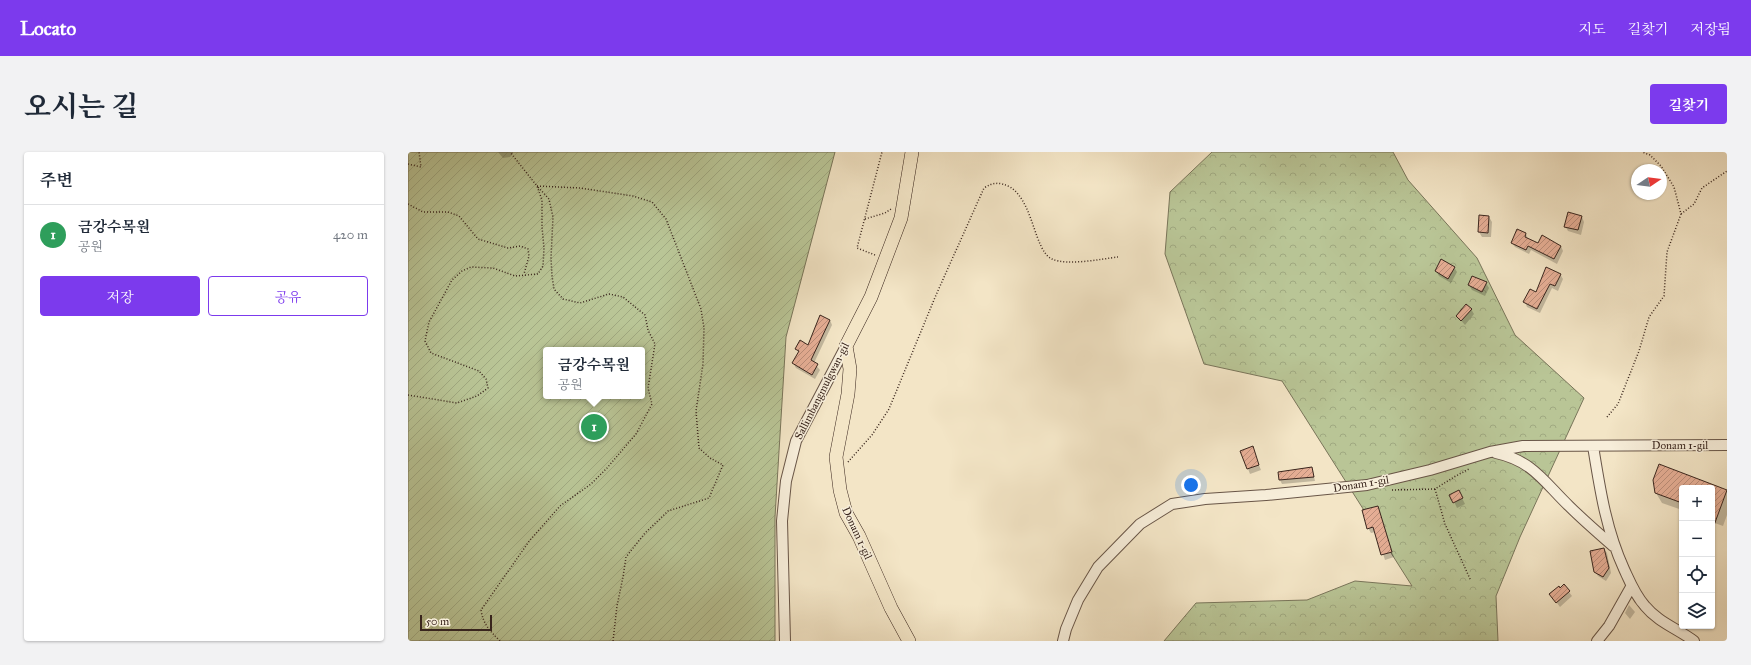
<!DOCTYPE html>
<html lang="ko">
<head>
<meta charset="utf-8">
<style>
	:root { --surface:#fff; --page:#f2f2f3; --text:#1f2937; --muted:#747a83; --line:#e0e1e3; --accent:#7c3aed }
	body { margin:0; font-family:"IM FELL Great Primer","Noto Serif KR",serif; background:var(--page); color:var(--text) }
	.controls { position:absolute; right:12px; bottom:12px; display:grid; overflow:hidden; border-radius:4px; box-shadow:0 1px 3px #0004 }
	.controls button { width:36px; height:36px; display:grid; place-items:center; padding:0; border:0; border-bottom:1px solid var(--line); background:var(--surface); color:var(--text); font:20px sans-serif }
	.compass { position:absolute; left:1223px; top:12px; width:36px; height:36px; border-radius:50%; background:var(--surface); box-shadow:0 1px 3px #0004; rotate:77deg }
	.scale { position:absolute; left:12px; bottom:10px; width:72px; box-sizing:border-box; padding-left:4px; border:2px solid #39251d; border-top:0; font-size:11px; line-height:14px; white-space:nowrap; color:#39251d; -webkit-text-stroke:3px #f7eeda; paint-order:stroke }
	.you { position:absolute; left:783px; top:333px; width:14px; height:14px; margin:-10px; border:3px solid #fff; border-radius:50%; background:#1a73e8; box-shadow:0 0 0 6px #1a73e833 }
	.badge { display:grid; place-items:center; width:26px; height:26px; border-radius:50%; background:var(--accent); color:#fff; font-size:13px; font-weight:700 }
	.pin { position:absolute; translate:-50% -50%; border:2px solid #fff; box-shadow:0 1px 4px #0006 }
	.popup { position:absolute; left:135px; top:195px; width:102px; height:52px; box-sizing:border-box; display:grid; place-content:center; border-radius:4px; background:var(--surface); filter:drop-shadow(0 1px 3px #0005); font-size:13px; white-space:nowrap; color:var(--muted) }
	.popup b { font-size:15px; color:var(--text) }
	.popup::after { content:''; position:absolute; left:50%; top:100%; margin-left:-8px; border:8px solid transparent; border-top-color:var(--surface) }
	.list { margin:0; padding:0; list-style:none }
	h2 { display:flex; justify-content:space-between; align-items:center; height:52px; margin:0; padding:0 16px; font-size:17px }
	h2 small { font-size:13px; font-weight:400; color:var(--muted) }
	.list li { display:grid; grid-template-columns:26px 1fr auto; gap:12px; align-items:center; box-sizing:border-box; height:60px; padding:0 16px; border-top:1px solid var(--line) }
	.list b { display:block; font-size:15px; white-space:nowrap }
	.list p { margin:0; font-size:13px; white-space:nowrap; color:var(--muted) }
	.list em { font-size:13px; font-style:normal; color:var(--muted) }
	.actions { display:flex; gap:8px; padding:12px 16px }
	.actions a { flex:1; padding:9px 0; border:1px solid var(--accent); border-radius:4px; text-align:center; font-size:14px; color:var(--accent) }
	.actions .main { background:var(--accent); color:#fff }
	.icon { flex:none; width:22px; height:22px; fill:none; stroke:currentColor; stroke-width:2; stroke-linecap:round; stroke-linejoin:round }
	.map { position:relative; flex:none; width:1319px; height:489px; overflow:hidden; border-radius:4px }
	header { display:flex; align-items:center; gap:24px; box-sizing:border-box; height:56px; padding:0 20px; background:var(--accent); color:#fff }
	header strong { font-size:19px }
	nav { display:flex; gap:22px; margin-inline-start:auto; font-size:14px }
	.intro { display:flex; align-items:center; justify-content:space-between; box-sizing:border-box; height:96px; padding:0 24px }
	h1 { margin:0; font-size:28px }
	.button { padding:10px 18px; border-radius:4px; background:var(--accent); color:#fff; font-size:14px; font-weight:700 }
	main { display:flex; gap:24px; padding:0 24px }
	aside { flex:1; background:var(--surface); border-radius:4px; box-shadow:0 1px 3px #0004 }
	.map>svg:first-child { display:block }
	.forest { fill:url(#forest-crowns); stroke:#79755a }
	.garden { fill:url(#garden-furrows); stroke:#79755a; fill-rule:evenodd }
	.shadow { fill:#0003 }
	.building { fill:url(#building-hatch); stroke:#39251d }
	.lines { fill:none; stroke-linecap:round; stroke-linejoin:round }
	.minor-casing { stroke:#685547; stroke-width:12 }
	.major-casing { stroke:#39251d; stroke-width:14 }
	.path { stroke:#39251d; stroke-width:1.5; stroke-dasharray:1 2; stroke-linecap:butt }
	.minor { stroke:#f7eeda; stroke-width:10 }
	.major { stroke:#f3e5c6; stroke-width:13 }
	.labels { text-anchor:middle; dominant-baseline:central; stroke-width:3; stroke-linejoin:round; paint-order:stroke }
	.street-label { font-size:11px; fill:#39251d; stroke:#f7eeda }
</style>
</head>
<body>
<header>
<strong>Locato</strong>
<nav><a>지도</a><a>길찾기</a><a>저장됨</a></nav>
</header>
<div class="intro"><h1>오시는 길</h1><a class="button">길찾기</a></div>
<main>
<aside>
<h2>주변<small></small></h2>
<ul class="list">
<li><span class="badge" style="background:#2e9e5b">1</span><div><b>금강수목원</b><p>공원</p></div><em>420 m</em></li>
</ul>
<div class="actions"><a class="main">저장</a><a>공유</a></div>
</aside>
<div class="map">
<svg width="1319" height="489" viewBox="0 0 1319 489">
	<defs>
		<pattern id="forest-crowns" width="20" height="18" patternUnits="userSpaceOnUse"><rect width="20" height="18" fill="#b9c596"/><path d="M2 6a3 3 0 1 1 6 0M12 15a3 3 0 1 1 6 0" fill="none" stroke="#a0a981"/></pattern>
		<pattern id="garden-furrows" width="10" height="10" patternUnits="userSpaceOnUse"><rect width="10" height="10" fill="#b9c596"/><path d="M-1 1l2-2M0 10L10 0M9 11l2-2" fill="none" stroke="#a0a981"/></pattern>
		<pattern id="building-hatch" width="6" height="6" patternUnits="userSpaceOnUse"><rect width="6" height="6" fill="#e6ae95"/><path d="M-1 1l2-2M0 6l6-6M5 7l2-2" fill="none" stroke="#bb8d79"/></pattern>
	</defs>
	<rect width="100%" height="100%" fill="#f3e5c6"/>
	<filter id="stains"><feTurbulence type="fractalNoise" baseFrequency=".005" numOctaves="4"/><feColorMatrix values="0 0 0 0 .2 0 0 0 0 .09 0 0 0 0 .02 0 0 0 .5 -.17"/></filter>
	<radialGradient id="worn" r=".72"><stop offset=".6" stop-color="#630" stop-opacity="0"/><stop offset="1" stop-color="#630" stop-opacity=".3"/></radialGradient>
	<path class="forest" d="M 804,0 L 985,0 L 1000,28 L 1069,106 L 1107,183 L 1176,246 L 1112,385 L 1088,444 L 1090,489 L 756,489 L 788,451 L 899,448 L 947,429 L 1004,434 L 874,229 L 796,212 L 757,102 L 762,40 Z"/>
	<path class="garden" d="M 0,0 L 427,0 L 378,185 L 367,365 L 367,489 L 0,489 ZM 138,198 L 234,198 L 234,244 L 138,244 Z"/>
	<path class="shadow" d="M 90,0 L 105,0 L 105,2 L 102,5 L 95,6 Z
		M 1160,62 L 1174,65 L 1176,70 L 1173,83 L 1160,79 L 1157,74 Z
		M 1081,65 L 1084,70 L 1083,85 L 1074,85 L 1071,80 Z
		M 1118,82 L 1120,87 L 1131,92 L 1153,94 L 1155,99 L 1149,112 L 1123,98 L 1121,102 L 1107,95 L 1104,91 Z
		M 1046,115 L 1049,120 L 1043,131 L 1031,124 L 1028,119 Z
		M 1152,122 L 1155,127 L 1150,139 L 1144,136 L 1132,161 L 1119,155 L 1117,150 Z
		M 1078,131 L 1081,136 L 1077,144 L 1064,138 L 1061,133 Z
		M 1063,157 L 1066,162 L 1057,173 L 1049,164 Z
		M 422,168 L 424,173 L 406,211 L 412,218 L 407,227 L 388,216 L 385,211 L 391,201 L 388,197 L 400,194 Z
		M 844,296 L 853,318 L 842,322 L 833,299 Z
		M 1251,313 L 1319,338 L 1319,363 L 1315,374 L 1304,370 L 1304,336 L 1274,336 L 1274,358 L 1254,351 L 1248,341 Z
		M 904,316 L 907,329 L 874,332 L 872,328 L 871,321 Z
		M 1043,343 L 1053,344 L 1057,352 L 1049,356 Z
		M 970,355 L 986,405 L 977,408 L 968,380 L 963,381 L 960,376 Z
		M 1196,397 L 1199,401 L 1203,421 L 1198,429 L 1190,424 L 1187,420 Z
		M 1152,437 L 1161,440 L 1164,444 L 1152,455 L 1143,443 Z
		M 1221,453 L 1227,460 L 1222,467 L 1217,461 Z"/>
	<path class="building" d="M 1160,60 L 1174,64 L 1170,78 L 1156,75 Z
		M 1071,63 L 1081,64 L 1080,81 L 1070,80 Z
		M 1109,77 L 1118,81 L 1117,85 L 1130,91 L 1134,83 L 1153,94 L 1146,107 L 1120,94 L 1118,98 L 1103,91 Z
		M 1033,107 L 1047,115 L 1040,127 L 1027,119 Z
		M 1138,115 L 1153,122 L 1147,134 L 1142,132 L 1129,157 L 1115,150 L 1122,137 L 1128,140 Z
		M 1064,124 L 1079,130 L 1074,140 L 1060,133 Z
		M 1058,152 L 1064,157 L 1053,169 L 1048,164 Z
		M 412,163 L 422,168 L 403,208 L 410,212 L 404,223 L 384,211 L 391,199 L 387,197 L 392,188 L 400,193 Z
		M 845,294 L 851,313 L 839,317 L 832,299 Z
		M 1251,312 L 1319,338 L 1305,376 L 1304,336 L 1274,336 L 1274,351 L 1247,341 L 1245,328 Z
		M 904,315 L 906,325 L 871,328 L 870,320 Z
		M 1051,338 L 1055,346 L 1045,351 L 1041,343 Z
		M 970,354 L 984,400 L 973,403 L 965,375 L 959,377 L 954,358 Z
		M 1196,396 L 1201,416 L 1195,425 L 1186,420 L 1182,399 Z
		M 1156,432 L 1162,439 L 1148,451 L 1141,442 L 1151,434 L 1152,436 Z"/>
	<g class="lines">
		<defs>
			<path id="minor" d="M 1185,294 C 1192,337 1198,378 1216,417 C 1222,430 1227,443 1237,454 C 1250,470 1270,477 1286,489
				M 1088,301 C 1125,309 1136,330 1161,354 C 1175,368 1190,381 1205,394
				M 377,489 L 374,369 L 378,329 L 388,289 L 438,194
				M 655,489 L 658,477 L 670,448 L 690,415 L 732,372 L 764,352 L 797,347 L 858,343 L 959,333 L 1022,318 L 1082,300 L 1115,294 L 1319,293
				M 1189,489 L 1201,474 L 1223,435"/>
			<path id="major" d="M 501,489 L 483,456 L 451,384 L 438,361 L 432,338 L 428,305 L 440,242 L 442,217 L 438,194 L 463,145 L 493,66 L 504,0"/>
		</defs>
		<use href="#minor" class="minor-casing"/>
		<use href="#major" class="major-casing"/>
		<path class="path" d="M 0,12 L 13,15 L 11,0
			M 129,34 L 172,36 L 225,44 L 244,50 L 258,67 L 293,157 L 296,176 L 295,212 L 288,259 L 291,296 L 302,306 L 315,313 L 301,346 L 260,359 L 237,381 L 218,405 L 215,425 L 209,454 L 205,489
			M 0,52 L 15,60 L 40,60 L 51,64 L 70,87 L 100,96 L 112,94 L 120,97 L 121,104 L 116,122
			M 1273,62 L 1286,52 L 1294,36 L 1319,19
			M 457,67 L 477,61 L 483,57
			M 467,103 L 449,96 L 474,0
			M 0,243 L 49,251 L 69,244 L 80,236 L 78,227 L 71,219 L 23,201 L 17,189 L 21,170 L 44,128 L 54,119 L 63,115 L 85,116 L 107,124 L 130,122 L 135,114 L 136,96 L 134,75 L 134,48 L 129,34 L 102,0
			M 1199,265 L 1210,252 L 1231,199 L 1241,165 L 1256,144 L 1259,100 L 1273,62 L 1266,35 L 1253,14 L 1242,3 L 1234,0
			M 440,310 L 464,283 L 481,257 L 528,143 L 576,36 C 585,30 592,30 602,35 C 626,50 626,99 644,107 C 660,114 693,107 710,105
			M 1027,337 L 1037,372 L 1063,429
			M 984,338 L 1027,337 L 1046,325 L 1061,317
			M 92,489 C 82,479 75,472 73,458 L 122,388 L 152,354 L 183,332 L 199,316 L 228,282 L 244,252 L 240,236 L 247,192 L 240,178 L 237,163 L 215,145 L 201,142 L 172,151 L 155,147 L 146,137 L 144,124 L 143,106 L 145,65 L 141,47 L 129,34"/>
		<use href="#minor" class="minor"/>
		<use href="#major" class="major"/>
	</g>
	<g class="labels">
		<g class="street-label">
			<text transform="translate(414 239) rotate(-63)">Sallimbangmulgwan-gil</text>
			<text x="1272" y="293">Donam 1-gil</text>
			<text transform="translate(953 332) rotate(-9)">Donam 1-gil</text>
			<text transform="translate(449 381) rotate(65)">Donam 1-gil</text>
		</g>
	</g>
	<rect width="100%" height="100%" filter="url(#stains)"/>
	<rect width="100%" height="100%" fill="url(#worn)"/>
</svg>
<div class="controls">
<button>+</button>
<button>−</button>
<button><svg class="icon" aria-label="locate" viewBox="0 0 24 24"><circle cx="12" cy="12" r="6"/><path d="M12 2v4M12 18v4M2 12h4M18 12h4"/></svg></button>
<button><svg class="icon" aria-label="layers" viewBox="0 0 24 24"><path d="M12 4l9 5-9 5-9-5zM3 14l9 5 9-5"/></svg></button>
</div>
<svg class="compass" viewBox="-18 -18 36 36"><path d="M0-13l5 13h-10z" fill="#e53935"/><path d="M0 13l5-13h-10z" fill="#747a83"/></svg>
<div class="scale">50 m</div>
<div class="you"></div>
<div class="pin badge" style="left:186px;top:275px;background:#2e9e5b">1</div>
<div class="popup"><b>금강수목원</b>공원</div>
</div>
</main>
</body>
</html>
